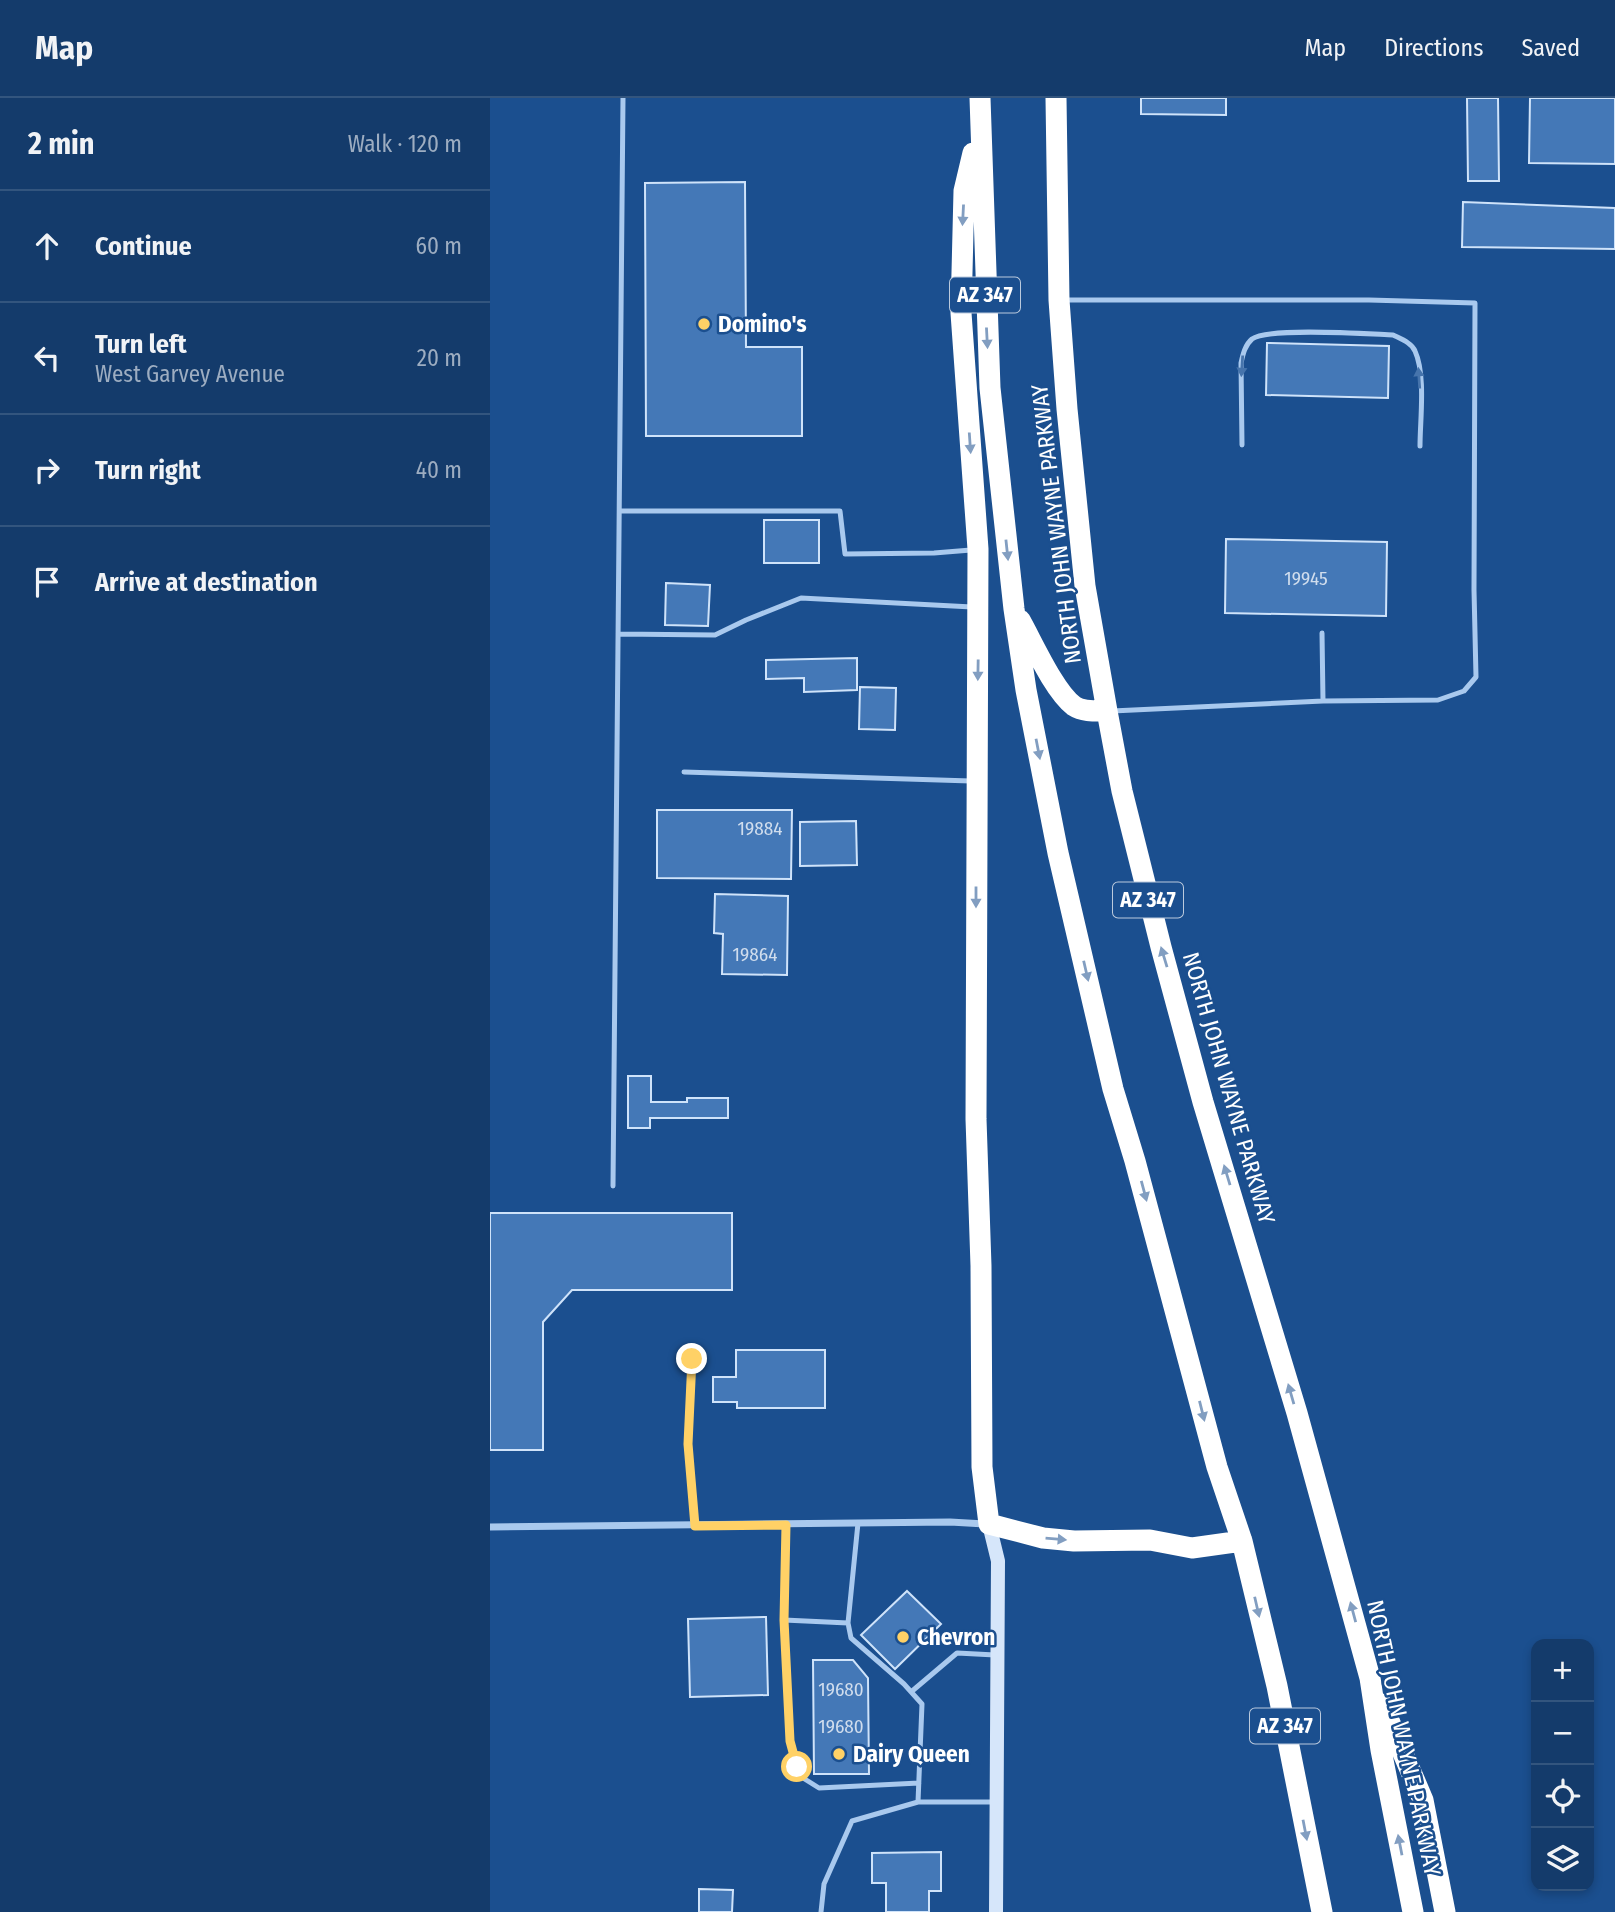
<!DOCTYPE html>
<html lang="en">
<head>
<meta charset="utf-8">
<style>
	:root { --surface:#143b6b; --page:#214673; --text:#f1f3f6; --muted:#9dadc1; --line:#33557e }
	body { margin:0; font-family:"Fira Sans Condensed",sans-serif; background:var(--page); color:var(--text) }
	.controls { position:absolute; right:21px; bottom:21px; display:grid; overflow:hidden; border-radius:14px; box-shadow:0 4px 10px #0003 }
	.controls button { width:63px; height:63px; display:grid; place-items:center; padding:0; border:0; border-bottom:2px solid var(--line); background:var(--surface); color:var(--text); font:35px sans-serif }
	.stop { position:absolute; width:21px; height:21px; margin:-16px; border:5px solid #ffd166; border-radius:50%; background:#fff }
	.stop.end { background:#ffd166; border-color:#fff; box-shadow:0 2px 7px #0008 }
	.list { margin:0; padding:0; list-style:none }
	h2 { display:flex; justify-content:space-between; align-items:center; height:91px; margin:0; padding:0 28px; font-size:30px }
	h2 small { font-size:23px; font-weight:400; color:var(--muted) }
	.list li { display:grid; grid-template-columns:46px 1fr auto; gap:21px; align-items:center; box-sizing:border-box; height:112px; padding:0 28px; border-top:2px solid var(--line) }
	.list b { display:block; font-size:26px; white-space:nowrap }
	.list p { margin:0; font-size:23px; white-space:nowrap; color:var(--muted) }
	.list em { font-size:23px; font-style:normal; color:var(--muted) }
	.icon { flex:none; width:38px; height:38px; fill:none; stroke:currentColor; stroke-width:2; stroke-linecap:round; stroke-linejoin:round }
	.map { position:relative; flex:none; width:1125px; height:1814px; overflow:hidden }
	header { display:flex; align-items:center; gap:42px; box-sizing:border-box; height:98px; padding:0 35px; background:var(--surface); border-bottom:2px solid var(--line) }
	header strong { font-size:33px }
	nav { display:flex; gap:38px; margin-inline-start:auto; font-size:24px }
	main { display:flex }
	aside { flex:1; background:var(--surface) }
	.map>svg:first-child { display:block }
	.building { fill:#4478b7; stroke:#cfe3fa; stroke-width:2 }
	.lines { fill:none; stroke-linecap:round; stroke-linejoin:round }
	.lane { stroke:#a9c9ee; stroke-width:5 }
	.street { stroke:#a9c9ee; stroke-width:7 }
	.secondary { stroke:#d6e6fa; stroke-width:14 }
	.highway { stroke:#fff; stroke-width:21 }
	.oneway { fill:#829ec1 }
	.oneway2 { fill:#4674ac }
	.route { stroke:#ffd166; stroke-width:9 }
	.poi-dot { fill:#ffd166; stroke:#1b4f8f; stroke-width:2.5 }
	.labels { text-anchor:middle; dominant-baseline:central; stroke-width:5; stroke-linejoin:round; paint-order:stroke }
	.number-label { font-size:19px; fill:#d0dded }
	.shield { fill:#1b4f8f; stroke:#bbcadd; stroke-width:2 }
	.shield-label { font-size:21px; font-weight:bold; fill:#fff }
	.poi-label { font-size:23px; font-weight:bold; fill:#fff; stroke:#1b4f8f; text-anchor:start }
	.street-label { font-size:23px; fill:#fff; stroke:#1b4f8f }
</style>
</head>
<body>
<header>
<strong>Map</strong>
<nav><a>Map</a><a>Directions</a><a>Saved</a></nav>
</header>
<main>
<aside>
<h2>2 min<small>Walk · 120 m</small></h2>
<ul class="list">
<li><svg class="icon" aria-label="ahead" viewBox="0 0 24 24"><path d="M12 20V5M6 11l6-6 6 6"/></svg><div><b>Continue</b></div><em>60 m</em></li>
<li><svg class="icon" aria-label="left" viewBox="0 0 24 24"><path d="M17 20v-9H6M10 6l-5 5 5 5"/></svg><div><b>Turn left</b><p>West Garvey Avenue</p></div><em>20 m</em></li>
<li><svg class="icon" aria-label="right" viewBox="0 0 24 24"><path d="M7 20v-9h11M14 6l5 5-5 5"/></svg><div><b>Turn right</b></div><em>40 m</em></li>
<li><svg class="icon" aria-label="arrive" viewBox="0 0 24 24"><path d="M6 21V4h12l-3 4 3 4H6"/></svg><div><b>Arrive at destination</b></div></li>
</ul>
</aside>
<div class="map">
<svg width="1125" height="1814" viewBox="0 0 1125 1814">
	<rect width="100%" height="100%" fill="#1b4f8f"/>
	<path class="building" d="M 651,0 L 736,0 L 736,17 L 651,16 Z
		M 977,0 L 1008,0 L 1009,83 L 978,83 Z
		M 1040,0 L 1125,0 L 1125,66 L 1039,65 Z
		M 255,84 L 256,249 L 312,249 L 312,338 L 156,338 L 155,85 Z
		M 973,104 L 1125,110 L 1125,151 L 972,149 Z
		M 777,245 L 899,248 L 898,300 L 776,297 Z
		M 274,422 L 329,422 L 329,465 L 274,465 Z
		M 736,441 L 897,444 L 896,518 L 735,515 Z
		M 176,485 L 220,487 L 218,528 L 175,527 Z
		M 367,560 L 367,592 L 314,594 L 314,580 L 276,581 L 276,562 Z
		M 370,589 L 406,590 L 405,632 L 369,631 Z
		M 167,712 L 302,712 L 301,781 L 167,780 Z
		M 366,723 L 367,767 L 310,768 L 310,724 Z
		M 225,796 L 298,798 L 297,877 L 232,876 L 233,836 L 224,835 Z
		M 138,978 L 161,978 L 161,1004 L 197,1004 L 197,1000 L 238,1000 L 238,1020 L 160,1020 L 160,1030 L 138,1030 Z
		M 0,1115 L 242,1115 L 242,1192 L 82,1192 L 53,1224 L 53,1352 L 0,1352 Z
		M 246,1252 L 335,1252 L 335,1310 L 247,1310 L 247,1304 L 223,1304 L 223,1279 L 246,1279 Z
		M 417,1493 L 451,1526 L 405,1571 L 371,1537 Z
		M 276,1519 L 278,1597 L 200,1599 L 198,1521 Z
		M 323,1562 L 363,1562 L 378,1580 L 379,1676 L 324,1676 Z
		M 451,1754 L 451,1793 L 439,1793 L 439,1814 L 396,1814 L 396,1785 L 382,1785 L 382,1755 Z
		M 209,1791 L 243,1792 L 242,1814 L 209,1814 Z"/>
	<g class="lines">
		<path class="lane" d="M 573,202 L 879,202 L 985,205 L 984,492 L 986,579 L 974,593 L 948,602 L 833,603 L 622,613
			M 752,347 L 751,265 C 753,256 755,247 762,241 C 779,229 878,236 903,237 C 911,241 922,245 925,253 C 936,277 930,322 930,348
			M 130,413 L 350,413 L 355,456 L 444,455 L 481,452
			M 832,535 L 833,603
			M 128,536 L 225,537 L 256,522 L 311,500 L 482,509
			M 194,674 L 481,683
			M 123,1088 L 133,0
			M 202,1261 L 198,1346 L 205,1428
			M 368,1425 L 358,1525 L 361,1540 L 414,1586 L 432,1606 L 428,1704 L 506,1704
			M 296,1427 L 294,1522 L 300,1643 L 307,1669 L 313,1680 L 329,1690 L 429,1685
			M 294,1522 L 358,1525
			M 421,1594 L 467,1555 L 505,1557
			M 331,1814 L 334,1786 L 362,1723 L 428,1704"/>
		<path class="street" d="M 0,1429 L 460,1424 L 495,1426"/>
		<path class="secondary" d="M 499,1426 L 508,1463 L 506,1814"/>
		<path class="highway" d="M 490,0 L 500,290 L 524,511 L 536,592 L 568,755 L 623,991 L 645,1063 L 727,1369 L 752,1443 L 787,1588 L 832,1814
			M 566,0 L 569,202 L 577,311 L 595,488 L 617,613 L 632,693 L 671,849 L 713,1004 L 807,1315 L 880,1580 L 891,1652 L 923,1814
			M 483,55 L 474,93 L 471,215 L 488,451 L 486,1021 L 491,1168 L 492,1369 L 499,1426 L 553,1440 L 584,1443 L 660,1442 L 702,1450 L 752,1443
			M 530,522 C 543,545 564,593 584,608 C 593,614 606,613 617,613
			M 892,1606 L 933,1702 L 955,1814"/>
	</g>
	<defs><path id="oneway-solid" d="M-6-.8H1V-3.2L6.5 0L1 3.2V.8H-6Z" transform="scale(1.75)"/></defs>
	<g class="oneway">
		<use href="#oneway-solid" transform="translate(473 117) rotate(93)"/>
		<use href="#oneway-solid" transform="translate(497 240) rotate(87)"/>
		<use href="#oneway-solid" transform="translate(480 345) rotate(86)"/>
		<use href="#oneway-solid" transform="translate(517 452) rotate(84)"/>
		<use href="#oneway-solid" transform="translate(488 572) rotate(91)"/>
		<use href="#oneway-solid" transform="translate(548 651) rotate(79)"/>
		<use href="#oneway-solid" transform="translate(486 799) rotate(90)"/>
		<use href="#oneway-solid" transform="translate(674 859) rotate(-107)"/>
		<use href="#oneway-solid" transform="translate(596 873) rotate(77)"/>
		<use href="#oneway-solid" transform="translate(737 1077) rotate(-107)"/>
		<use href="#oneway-solid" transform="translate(654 1093) rotate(75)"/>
		<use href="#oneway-solid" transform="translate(801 1296) rotate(-106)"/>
		<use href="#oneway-solid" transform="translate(712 1313) rotate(76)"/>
		<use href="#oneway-solid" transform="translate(566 1441) rotate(5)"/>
		<use href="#oneway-solid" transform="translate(767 1509) rotate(77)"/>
		<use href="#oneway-solid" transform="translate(863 1514) rotate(-105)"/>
		<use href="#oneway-solid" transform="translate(815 1732) rotate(79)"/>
		<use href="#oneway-solid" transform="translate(910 1747) rotate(-101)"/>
	</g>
	<g class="oneway2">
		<use href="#oneway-solid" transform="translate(752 268) rotate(94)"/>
		<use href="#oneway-solid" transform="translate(929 280) rotate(-94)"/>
	</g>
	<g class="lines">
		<path class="route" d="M 202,1261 L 198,1346 L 205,1428 L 296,1427 L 294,1522 L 300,1643 L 307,1669"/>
	</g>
	<g class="poi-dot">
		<circle cx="214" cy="226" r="7"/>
		<circle cx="413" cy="1539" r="7"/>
		<circle cx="349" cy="1656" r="7"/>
	</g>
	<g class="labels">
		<g class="number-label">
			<text x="816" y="480">19945</text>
			<text x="270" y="730">19884</text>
			<text x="265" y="856">19864</text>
			<text x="351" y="1591">19680</text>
			<text x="351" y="1628">19680</text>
		</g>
		<g class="shield">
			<rect x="460" y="179.5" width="70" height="35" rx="5"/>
			<rect x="623" y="784.5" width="70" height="35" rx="5"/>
			<rect x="760" y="1610.5" width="70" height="35" rx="5"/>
		</g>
		<g class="shield-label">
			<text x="495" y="197">AZ 347</text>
			<text x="658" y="802">AZ 347</text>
			<text x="795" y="1628">AZ 347</text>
		</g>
		<g class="poi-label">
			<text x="228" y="226">Domino's</text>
			<text x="427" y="1539">Chevron</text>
			<text x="363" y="1656">Dairy Queen</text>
		</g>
		<g class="street-label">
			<text transform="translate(566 426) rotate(-97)">NORTH JOHN WAYNE PARKWAY</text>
			<text transform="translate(739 990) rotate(74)">NORTH JOHN WAYNE PARKWAY</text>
			<text transform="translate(914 1640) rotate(78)">NORTH JOHN WAYNE PARKWAY</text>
		</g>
	</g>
</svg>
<div class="controls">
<button>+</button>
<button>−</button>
<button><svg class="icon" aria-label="locate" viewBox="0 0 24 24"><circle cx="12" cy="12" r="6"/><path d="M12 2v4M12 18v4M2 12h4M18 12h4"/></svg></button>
<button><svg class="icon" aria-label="layers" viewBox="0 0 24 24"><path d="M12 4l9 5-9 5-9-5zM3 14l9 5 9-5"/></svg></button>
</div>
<div class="stop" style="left:307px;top:1669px"></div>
<div class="stop end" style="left:202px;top:1261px"></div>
</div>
</main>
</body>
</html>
